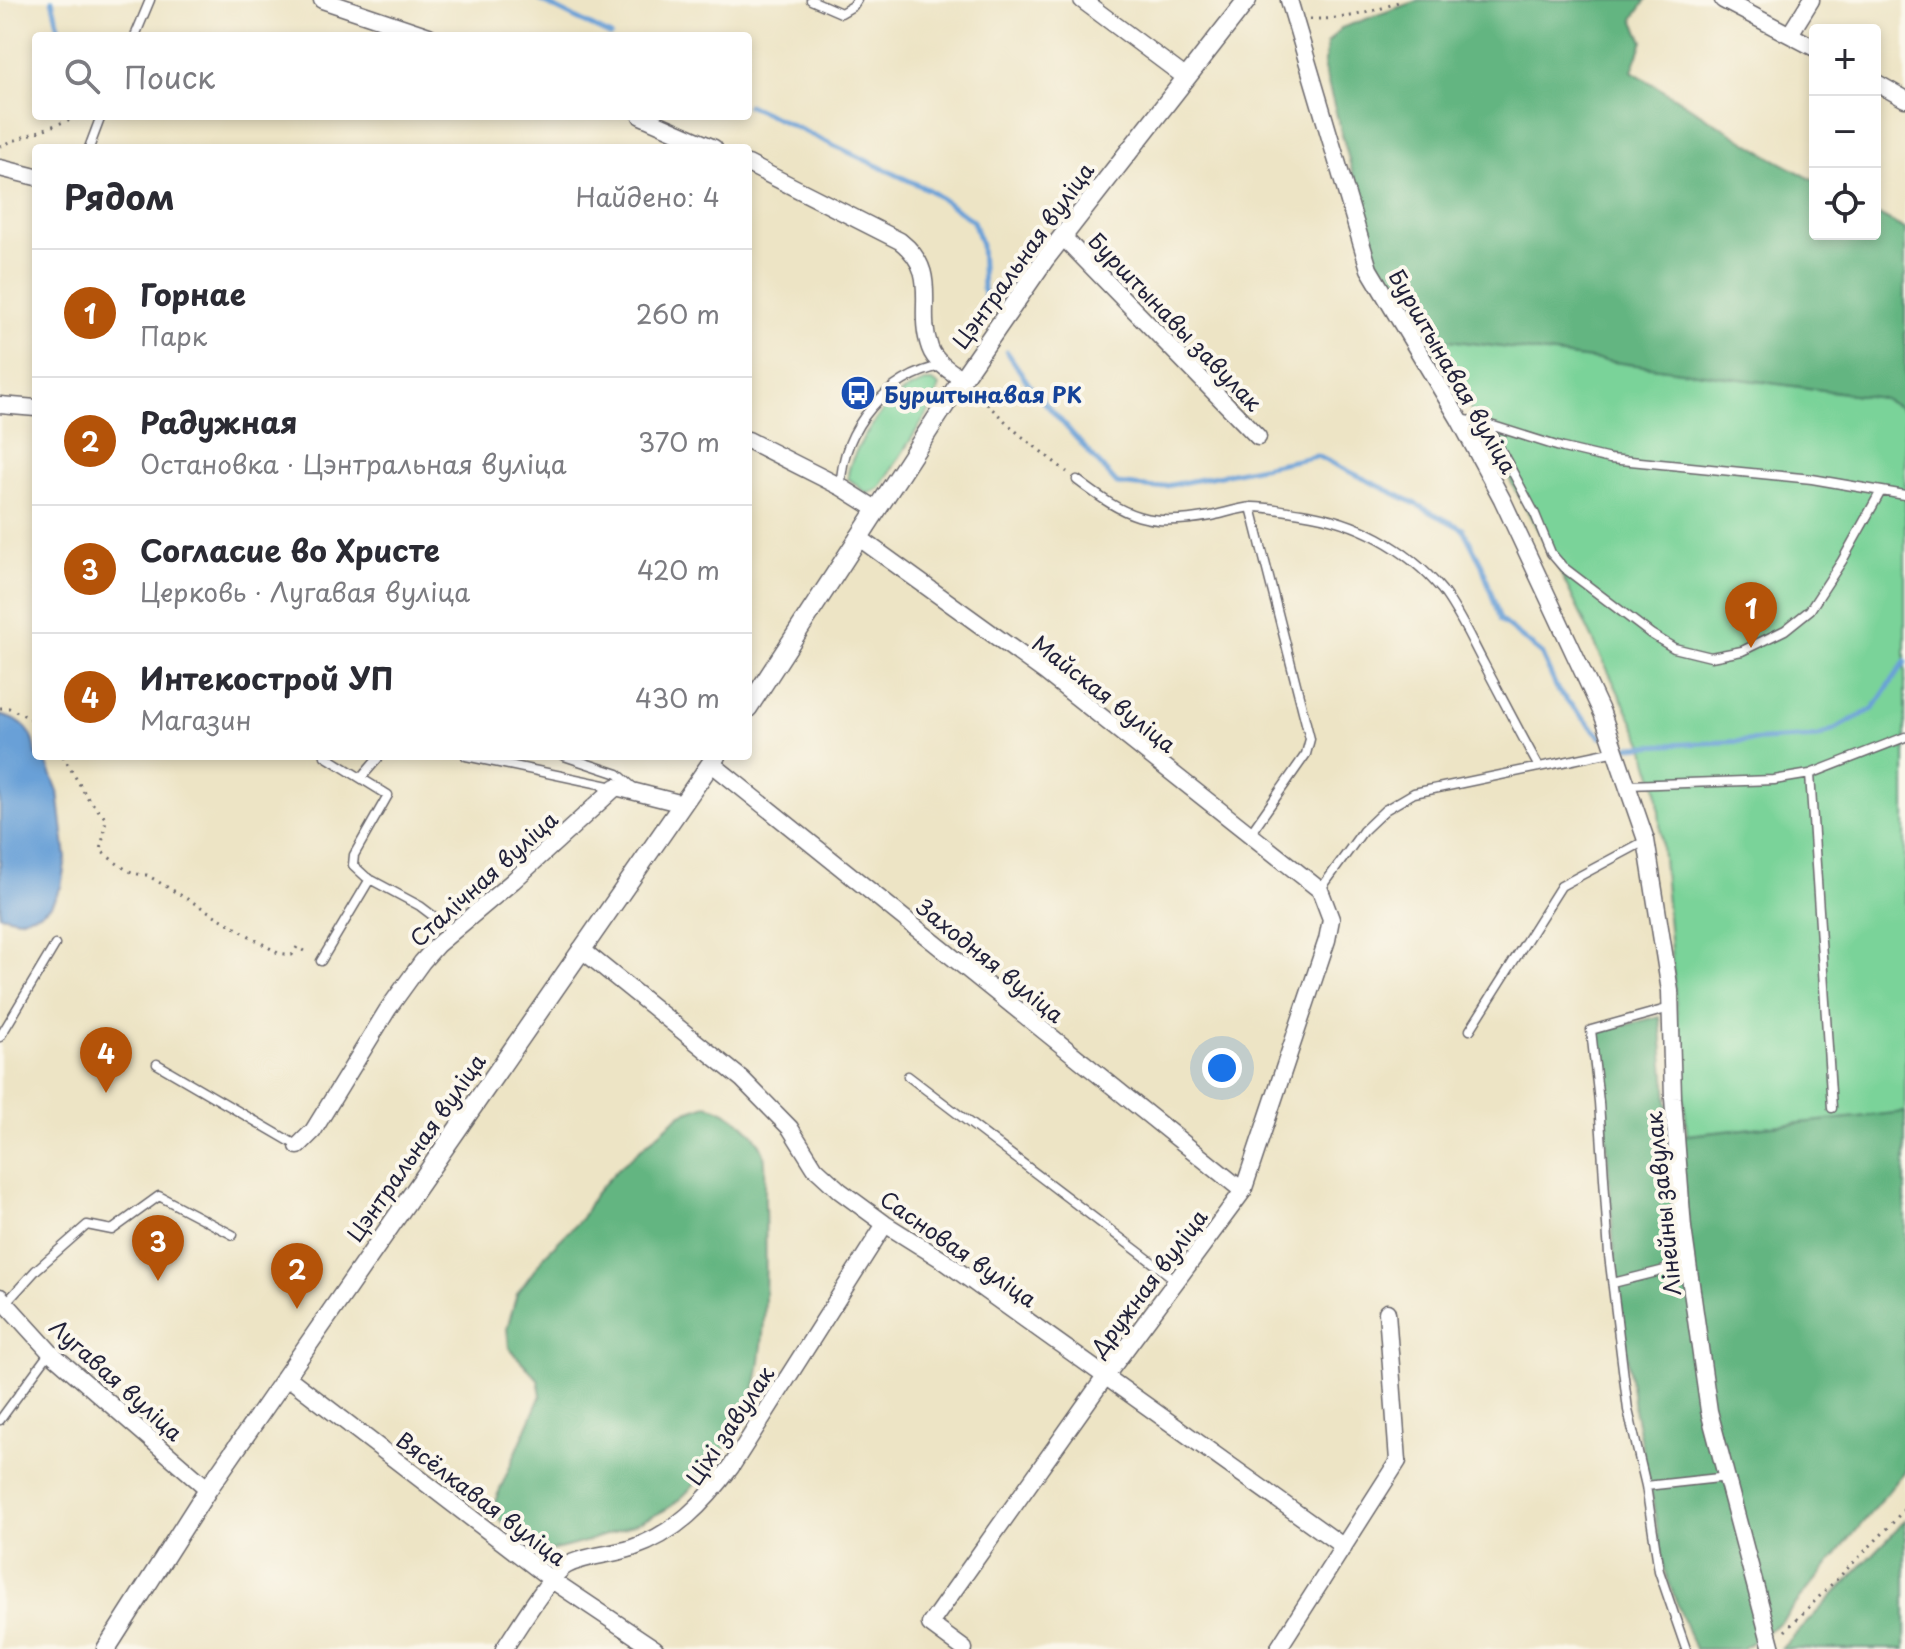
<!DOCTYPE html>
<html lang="ru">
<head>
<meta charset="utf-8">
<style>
	:root { --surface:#fff; --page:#f2f2f3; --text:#2b2b33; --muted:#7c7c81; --line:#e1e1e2; --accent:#b45309 }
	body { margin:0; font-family:"Playpen Sans",sans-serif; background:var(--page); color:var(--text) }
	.controls { position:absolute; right:24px; top:24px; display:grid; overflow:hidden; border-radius:8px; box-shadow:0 4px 12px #0003 }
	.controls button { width:72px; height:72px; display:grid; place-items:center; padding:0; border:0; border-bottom:2px solid var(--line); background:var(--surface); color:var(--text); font:40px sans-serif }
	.you { position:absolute; left:1222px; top:1068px; width:28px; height:28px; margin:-20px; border:6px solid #fff; border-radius:50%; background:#1a73e8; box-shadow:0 0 0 12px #1a73e833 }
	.badge { display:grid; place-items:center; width:52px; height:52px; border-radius:50%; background:var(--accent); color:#fff; font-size:26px; font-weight:700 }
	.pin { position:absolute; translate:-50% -66px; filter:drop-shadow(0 2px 4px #0008) }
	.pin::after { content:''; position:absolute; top:42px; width:28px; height:24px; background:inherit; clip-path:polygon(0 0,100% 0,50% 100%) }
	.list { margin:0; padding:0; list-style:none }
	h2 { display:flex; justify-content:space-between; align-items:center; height:104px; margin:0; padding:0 32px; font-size:34px }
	h2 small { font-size:26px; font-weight:400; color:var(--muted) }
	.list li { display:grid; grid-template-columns:52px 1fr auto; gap:24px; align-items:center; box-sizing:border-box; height:128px; padding:0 32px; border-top:2px solid var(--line) }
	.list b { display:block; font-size:30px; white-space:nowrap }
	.list p { margin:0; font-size:26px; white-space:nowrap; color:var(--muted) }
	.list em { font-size:26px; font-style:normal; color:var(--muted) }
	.icon { flex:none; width:44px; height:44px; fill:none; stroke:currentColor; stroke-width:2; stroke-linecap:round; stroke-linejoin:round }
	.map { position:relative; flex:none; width:1905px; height:1649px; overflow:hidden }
	.search { position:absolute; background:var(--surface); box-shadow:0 4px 12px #0003; left:32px; top:32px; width:720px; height:88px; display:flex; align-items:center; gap:20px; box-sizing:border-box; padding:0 28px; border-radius:8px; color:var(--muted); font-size:30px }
	.panel { position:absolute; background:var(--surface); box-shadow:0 4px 12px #0003; left:32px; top:144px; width:720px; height:616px; border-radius:8px }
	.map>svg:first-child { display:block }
	.green { fill:#7ad399; stroke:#4e7a6a; stroke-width:2 }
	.forest { fill:#63b581; stroke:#426c5e; stroke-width:2 }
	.water { fill:#69a0d7; stroke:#466189; stroke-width:2 }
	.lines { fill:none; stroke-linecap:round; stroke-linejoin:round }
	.stream { stroke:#69a0d7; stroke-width:5 }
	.service-casing { stroke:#69666b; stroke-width:11 }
	.minor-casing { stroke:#69666b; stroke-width:19 }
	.tertiary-casing { stroke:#69666b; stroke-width:21 }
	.path { stroke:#69666b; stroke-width:3; stroke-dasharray:2 6; stroke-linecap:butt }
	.service { stroke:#fff; stroke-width:8 }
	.minor { stroke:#fff; stroke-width:16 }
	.tertiary { stroke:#fff; stroke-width:18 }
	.labels { text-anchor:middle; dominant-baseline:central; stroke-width:8; stroke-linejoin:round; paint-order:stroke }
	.street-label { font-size:22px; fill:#22223b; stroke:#fbf7ec }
	.transit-label { font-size:22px; font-weight:bold; fill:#164399; stroke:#fbf7ec; text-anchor:start }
</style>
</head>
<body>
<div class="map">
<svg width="1905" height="1649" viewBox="0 0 1905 1649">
	<rect width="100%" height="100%" fill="#fbf7ec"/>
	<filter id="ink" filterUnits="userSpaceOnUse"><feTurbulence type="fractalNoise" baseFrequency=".0125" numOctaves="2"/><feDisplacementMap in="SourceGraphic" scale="16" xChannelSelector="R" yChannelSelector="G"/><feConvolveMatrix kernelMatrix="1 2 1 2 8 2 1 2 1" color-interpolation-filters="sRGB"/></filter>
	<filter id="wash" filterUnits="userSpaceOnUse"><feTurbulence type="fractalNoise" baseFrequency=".006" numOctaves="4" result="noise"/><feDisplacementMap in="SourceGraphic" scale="32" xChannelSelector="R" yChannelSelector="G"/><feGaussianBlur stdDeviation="1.8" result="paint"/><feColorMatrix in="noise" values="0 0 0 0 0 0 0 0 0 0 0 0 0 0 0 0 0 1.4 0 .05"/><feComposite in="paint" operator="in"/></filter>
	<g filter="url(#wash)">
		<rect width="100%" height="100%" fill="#ede4c5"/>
		<path class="green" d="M 1420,336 L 1882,398 L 1905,411 L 1905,1112 L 1687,1135 L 1657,789 L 1643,743 L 1551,553 L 1452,376 Z
			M 925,382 L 932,382 L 939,386 L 934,403 L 880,488 L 867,494 L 848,478 C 847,457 880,411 896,397 C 905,389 915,386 925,382 Z"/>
		<path class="forest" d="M 1419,0 L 1646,0 L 1633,19 L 1643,41 L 1632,71 L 1774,159 L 1815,181 L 1815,234 L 1875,234 L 1875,213 L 1905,229 L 1905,411 L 1882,398 L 1420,336 L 1377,262 L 1324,69 L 1327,44 L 1341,28 Z
			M 1660,1016 L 1670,1137 L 1905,1112 L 1905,1471 L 1782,1621 L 1742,1649 L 1695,1649 L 1664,1570 L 1650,1486 L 1634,1409 L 1614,1253 L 1604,1103 L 1595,1033 Z
			M 707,1105 C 728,1110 759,1132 764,1155 C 767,1170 764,1188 765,1204 C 766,1257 769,1368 746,1414 C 729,1446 702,1481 674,1504 C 652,1521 577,1546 549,1551 L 498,1519 L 492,1508 L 541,1395 L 538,1379 L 509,1348 L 507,1328 L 517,1294 L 546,1254 L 582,1218 L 594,1195 L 619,1168 L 681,1114 Z
			M 1905,1520 L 1905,1649 L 1781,1649 L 1894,1533 Z"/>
		<path class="water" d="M 0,715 C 22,720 36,733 36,756 L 44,756 L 58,791 L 66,858 L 61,887 L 51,905 L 40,913 L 18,919 L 0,915 Z"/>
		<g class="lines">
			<path class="stream" d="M 52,0 L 61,36
				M 539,0 L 611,36
				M 748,105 L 929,190 L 973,221 L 981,245 L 983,289 L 988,310
				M 1007,352 L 1030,386 L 1117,484 L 1156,488 L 1317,456 L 1406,499 L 1463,529 L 1482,565 L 1500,620 L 1541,653 L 1558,691 L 1601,737
				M 1628,747 L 1819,737 L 1873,709 L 1905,662"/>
		</g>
	</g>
	<g filter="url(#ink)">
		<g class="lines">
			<defs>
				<path id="service" d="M 811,0 L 841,13 L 853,6 L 857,0
					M 135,36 L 150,0
					M 89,148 L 101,116
					M 1460,419 L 1487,424
					M 1077,480 C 1127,518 1147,527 1211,516 C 1225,513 1239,508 1253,507 C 1269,507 1285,511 1301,513 C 1356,521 1406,547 1442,590 C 1459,612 1471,640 1484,664 C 1502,698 1520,733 1539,767
					M 841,485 C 841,429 888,375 942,366
					M 1881,491 L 1842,561 L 1810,610 L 1785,630 L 1742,651 L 1711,657 L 1674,648 L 1651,634 L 1563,567 L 1551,553 L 1535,514 L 1487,424 L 1563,448 L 1610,459 L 1812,479 L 1905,495
					M 325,756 L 388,795 L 354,855 L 353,865 L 366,877 L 420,906 L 453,931
					M 466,756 L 614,787
					M 564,756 L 618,774 L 635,789
					M 1810,774 L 1832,1108
					M 361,778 L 380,756
					M 1628,785 L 1774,780 L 1810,774 L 1905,737
					M 1250,834 L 1306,754 L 1310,739 L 1251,507
					M 1320,890 L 1363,831 L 1385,810 L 1414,793 L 1616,751
					M 321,961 L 370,879
					M 1670,1008 L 1591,1030 L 1599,1102 L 1609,1255 L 1628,1410 L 1646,1486 L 1659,1571 L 1686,1649
					M 1470,1030 L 1561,886 L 1645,841
					M 0,1037 L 55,945
					M 157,1064 L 298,1146
					M 908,1076 L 1177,1281
					M 1613,1283 L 1689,1264
					M 6,1303 L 36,1270 L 87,1225 L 112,1230 L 159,1196 L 233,1235
					M 0,1420 L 50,1352
					M 1646,1486 L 1728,1477"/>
				<path id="minor" d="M 322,0 L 429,36
					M 1082,0 L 1185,77
					M 1289,0 L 1369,269 L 1459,419 L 1502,499 L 1602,713 L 1646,840 L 1670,991 L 1673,1098 L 1683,1228 L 1709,1411 L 1772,1649
					M 1723,0 L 1815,48
					M 1790,34 L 1811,0
					M 1875,82 L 1905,99
					M 641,116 L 714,148
					M 748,164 L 900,241 C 942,274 915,307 930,348 C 935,362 950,371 962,379
					M 0,168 L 36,177
					M 1062,236 L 1258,437
					M 0,405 L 36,408
					M 748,440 L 841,487 L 876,509
					M 858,537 L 1045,672 L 1320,890 L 1331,919 L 1327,940 L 1243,1191 L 1105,1377 L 930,1624 L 964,1649
					M 711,763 L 1243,1191
					M 581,949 L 742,1079 L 790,1128 L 815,1168 L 840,1191 L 885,1224 L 944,1261 L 1344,1547
					M 298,1146 L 313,1131 L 388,1009 L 422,962 L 437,945 L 513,881 L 616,787 L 683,804
					M 0,1297 L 50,1352 L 208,1489
					M 286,1376 L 552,1580 L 655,1649
					M 504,1649 C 516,1631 551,1573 567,1565 C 586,1555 612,1555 632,1548 C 676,1533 704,1503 731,1467 L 885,1224
					M 1278,1649 L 1398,1461 L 1387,1312"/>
				<path id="tertiary" d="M 748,708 L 962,379 L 1045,259 L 1247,0
					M 106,1649 L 208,1489 L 716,756"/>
			</defs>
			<use href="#service" class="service-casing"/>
			<use href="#minor" class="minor-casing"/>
			<use href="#tertiary" class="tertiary-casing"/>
			<path class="path" d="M 1310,19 C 1342,20 1373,13 1403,0
				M 0,146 L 79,116
				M 975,393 L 1019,434 L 1067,472
				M 0,708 L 9,708 L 36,721
				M 63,756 L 87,797 L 106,819 L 101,851 C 114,861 130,876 147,875 L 278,953 L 292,955 L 297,947 L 309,954
				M 1785,1631 L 1889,1527 L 1905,1508"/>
			<use href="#service" class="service"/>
			<use href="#minor" class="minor"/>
			<use href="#tertiary" class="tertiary"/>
		</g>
	</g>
	<defs>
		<symbol id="bus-disc" viewBox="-11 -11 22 22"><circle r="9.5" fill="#1a4fb4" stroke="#fbf7ec"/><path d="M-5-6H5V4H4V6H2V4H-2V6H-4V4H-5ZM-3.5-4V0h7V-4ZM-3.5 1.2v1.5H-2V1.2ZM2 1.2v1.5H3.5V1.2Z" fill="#fff"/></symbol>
	</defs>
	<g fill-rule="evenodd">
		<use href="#bus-disc" x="838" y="373" width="40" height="40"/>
	</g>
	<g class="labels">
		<g class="street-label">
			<text transform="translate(1022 255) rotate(-54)">Цэнтральная вуліца</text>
			<text transform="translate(1176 321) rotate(46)">Бурштынавы завулак</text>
			<text transform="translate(1454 371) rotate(60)">Бурштынавая вуліца</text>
			<text transform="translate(1105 693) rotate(38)">Майская вуліца</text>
			<text transform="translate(483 878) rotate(-42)">Сталічная вуліца</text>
			<text transform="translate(991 960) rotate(39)">Заходняя вуліца</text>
			<text transform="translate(415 1147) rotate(-55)">Цэнтральная вуліца</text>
			<text transform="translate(1662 1204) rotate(-96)">Лінейны завулак</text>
			<text transform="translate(959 1248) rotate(35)">Сасновая вуліца</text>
			<text transform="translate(1148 1282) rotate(-53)">Дружная вуліца</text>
			<text transform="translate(117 1379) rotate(42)">Лугавая вуліца</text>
			<text transform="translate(729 1425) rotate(-56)">Ціхі завулак</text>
			<text transform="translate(482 1498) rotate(37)">Вясёлкавая вуліца</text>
		</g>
		<g class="transit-label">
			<text x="884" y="393">Бурштынавая РК</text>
		</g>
	</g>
</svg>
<div class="controls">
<button>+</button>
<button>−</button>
<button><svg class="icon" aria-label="locate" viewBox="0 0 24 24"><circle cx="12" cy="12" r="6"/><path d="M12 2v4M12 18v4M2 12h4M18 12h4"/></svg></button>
</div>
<div class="you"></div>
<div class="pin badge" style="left:1751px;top:648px">1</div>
<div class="pin badge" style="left:297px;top:1309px">2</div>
<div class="pin badge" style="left:158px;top:1281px">3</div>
<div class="pin badge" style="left:106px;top:1093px">4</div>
<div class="search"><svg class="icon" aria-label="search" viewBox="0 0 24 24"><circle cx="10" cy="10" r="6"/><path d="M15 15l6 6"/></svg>Поиск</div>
<section class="panel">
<h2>Рядом<small>Найдено: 4</small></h2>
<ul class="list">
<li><span class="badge">1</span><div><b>Горнае</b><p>Парк</p></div><em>260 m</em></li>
<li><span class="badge">2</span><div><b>Радужная</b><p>Остановка · Цэнтральная вуліца</p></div><em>370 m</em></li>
<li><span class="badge">3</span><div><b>Согласие во Христе</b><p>Церковь · Лугавая вуліца</p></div><em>420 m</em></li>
<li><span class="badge">4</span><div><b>Интекострой УП</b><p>Магазин</p></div><em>430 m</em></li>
</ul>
</section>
</div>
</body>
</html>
